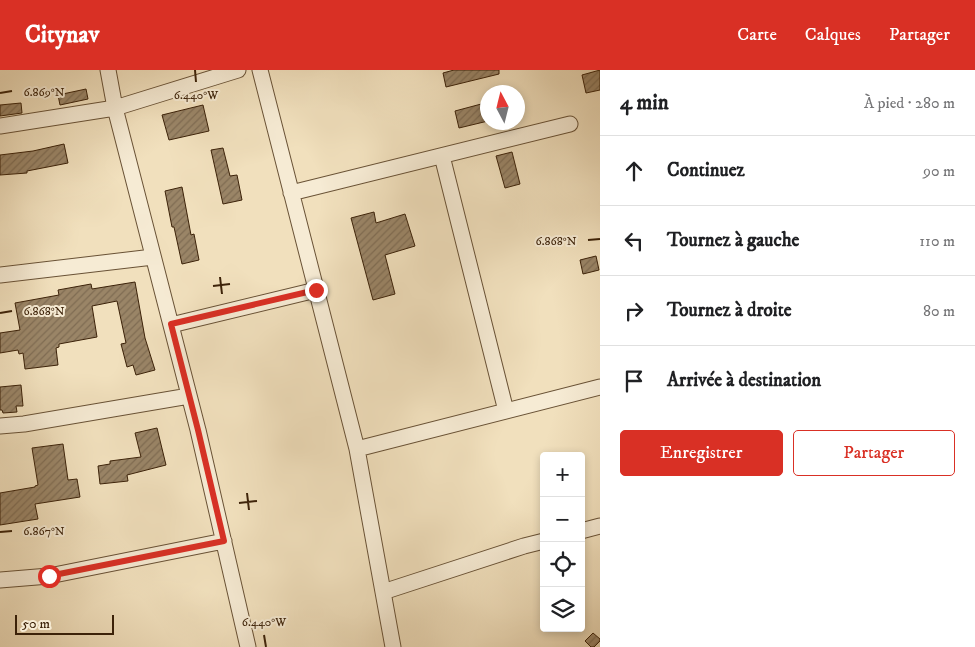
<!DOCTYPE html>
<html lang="fr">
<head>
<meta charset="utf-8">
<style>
	:root { --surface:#fff; --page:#f2f2f2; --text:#202124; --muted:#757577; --line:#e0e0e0; --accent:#d93025 }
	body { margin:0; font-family:"IM FELL DW Pica",serif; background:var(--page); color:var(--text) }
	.controls { position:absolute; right:15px; bottom:15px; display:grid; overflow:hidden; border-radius:5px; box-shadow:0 2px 8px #0003 }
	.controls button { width:45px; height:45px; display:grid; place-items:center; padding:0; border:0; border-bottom:1px solid var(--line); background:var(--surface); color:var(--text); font:25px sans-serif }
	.compass { position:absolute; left:480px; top:15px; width:45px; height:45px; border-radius:50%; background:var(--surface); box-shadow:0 2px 8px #0003; rotate:353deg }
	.scale { position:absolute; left:15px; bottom:12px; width:99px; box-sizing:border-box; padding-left:5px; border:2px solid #3c2209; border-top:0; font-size:14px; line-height:18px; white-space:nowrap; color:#3c2209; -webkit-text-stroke:4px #f6ebd4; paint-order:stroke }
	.stop { position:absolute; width:15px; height:15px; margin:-11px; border:4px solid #d93025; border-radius:50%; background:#fff }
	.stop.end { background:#d93025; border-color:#fff; box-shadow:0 1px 5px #0008 }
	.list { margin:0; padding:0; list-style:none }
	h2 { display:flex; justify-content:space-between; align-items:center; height:65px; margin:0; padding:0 20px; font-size:21px }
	h2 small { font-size:16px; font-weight:400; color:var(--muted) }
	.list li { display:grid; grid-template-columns:32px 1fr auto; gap:15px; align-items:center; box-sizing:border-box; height:70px; padding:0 20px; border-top:1px solid var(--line) }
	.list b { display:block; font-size:19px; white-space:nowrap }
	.list em { font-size:16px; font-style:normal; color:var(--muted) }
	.actions { display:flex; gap:10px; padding:15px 20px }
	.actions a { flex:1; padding:11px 0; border:1px solid var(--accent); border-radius:5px; text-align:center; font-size:18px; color:var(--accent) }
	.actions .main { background:var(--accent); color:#fff }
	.icon { flex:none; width:28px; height:28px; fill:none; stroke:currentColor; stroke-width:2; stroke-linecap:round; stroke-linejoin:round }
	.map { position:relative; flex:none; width:600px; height:577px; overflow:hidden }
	header { display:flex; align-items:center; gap:30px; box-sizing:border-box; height:70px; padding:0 25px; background:var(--accent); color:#fff }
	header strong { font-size:24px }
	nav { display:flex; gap:28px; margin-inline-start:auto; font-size:18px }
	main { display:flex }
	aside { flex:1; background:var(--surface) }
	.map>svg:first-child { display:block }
	.building { fill:url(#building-hatch); stroke:#3c2209 }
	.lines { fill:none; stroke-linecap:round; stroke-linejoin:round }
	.minor-casing { stroke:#695236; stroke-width:17 }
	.minor { stroke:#f6ebd4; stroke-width:15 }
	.route { stroke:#d93025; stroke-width:6 }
	.ticks { fill:none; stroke:#3c2209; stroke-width:2 }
	.ticks-label { font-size:12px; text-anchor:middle; fill:#3c2209; stroke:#f6ebd4; stroke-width:4; stroke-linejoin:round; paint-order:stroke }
</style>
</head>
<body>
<header>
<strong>Citynav</strong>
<nav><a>Carte</a><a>Calques</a><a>Partager</a></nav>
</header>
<main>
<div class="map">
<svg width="600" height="577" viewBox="0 0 600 577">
	<defs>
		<pattern id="building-hatch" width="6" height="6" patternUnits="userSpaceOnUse" patternTransform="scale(1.25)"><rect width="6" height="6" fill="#9a8567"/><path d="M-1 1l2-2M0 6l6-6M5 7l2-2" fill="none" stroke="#7f6c53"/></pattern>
	</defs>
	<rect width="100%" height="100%" fill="#f1e0bd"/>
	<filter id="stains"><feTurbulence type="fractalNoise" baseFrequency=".004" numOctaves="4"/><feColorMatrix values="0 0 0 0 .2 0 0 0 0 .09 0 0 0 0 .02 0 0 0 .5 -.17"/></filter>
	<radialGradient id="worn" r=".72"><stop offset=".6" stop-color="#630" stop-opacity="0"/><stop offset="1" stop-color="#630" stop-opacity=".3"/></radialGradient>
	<path class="building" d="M 454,0 L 499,0 L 499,4 L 446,17 L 443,3 Z
		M 600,0 L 600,20 L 586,23 L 582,5 Z
		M 86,19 L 88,29 L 60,35 L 58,25 Z
		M 21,33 L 22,43 L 0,46 L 0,35 Z
		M 485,33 L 488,43 L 488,51 L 459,58 L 455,41 Z
		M 203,35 L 209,61 L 169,70 L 162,45 Z
		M 64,74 L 68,93 L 27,101 L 27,103 L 0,105 L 0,85 L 33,81 Z
		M 223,78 L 230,106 L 237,105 L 242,130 L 223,134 L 211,80 Z
		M 512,82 L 520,114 L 505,118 L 496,86 Z
		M 182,117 L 191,165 L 194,164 L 199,190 L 182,194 L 174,157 L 172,157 L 165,121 Z
		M 374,142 L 376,153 L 405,144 L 415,176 L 385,185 L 395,224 L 373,230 L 351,148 Z
		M 596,186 L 599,200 L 583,204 L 580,190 Z
		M 135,212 L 145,268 L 155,300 L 136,305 L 133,295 L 127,297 L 121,274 L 126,273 L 117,231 L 92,236 L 97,267 L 59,274 L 59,277 L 56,278 L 58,295 L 25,299 L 23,283 L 19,284 L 18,280 L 0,283 L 0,263 L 20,260 L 15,233 L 59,225 L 58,220 L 91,214 L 92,219 Z
		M 21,315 L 23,336 L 16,336 L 17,342 L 3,343 L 2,340 L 0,340 L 0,317 Z
		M 157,358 L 166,395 L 127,405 L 128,411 L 100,414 L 98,396 L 110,394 L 110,391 L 141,387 L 135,363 Z
		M 63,374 L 68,410 L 77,409 L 80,427 L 35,434 L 38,449 L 0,455 L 0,423 L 35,417 L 35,416 L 38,415 L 32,378 Z
		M 593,563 L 600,569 L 600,571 L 594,577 L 591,577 L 585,571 Z"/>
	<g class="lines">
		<defs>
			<path id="minor" d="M 108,0 L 115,38 L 198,360 L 248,577
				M 260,0 L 357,379 L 393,577
				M 0,56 L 115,38 L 238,0
				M 442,86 L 506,341
				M 291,123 L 570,54
				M 0,205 L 153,187
				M 171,255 L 316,220
				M 0,356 L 24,354 L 189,326
				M 357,379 L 600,317
				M 581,461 L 600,456
				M 0,510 L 49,506 L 224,471
				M 383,522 L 524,476 L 544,471"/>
		</defs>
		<use href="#minor" class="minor-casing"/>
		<use href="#minor" class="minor"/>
	</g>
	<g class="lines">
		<path class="route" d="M 49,506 L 224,471 L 198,360 L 171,254 L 316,220"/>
	</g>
	<path class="ticks" d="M 195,0 L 196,12M 0,23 L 12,21M 588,170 L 600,169M 220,207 L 222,224M 213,216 L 230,214M 0,243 L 12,241M 247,423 L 249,440M 239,433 L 257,431M 0,462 L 12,461M 264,565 L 266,577"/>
	<g class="ticks-label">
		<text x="44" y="26">6.869°N</text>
		<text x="196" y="29">6.440°W</text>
		<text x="556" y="175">6.868°N</text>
		<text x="44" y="245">6.868°N</text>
		<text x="44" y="465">6.867°N</text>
		<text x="264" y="556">6.440°W</text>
	</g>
	<rect width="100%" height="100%" filter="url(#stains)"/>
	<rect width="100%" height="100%" fill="url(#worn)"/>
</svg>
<div class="controls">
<button>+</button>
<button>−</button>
<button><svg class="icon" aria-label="locate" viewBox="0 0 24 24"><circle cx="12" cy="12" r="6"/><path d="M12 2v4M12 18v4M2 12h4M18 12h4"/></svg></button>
<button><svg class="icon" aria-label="layers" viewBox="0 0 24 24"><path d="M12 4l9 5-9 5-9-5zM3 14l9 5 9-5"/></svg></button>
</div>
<svg class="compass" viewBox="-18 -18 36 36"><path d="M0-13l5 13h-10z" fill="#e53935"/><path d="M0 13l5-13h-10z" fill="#757577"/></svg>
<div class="scale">50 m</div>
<div class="stop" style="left:49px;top:506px"></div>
<div class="stop end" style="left:316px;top:220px"></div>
</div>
<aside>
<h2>4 min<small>À pied · 280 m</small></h2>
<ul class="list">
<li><svg class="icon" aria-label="ahead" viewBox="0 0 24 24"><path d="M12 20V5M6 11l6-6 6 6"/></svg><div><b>Continuez</b></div><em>90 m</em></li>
<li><svg class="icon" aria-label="left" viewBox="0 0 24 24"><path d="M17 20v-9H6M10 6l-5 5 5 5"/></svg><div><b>Tournez à gauche</b></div><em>110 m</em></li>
<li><svg class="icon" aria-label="right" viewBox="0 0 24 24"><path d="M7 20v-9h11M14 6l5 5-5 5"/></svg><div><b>Tournez à droite</b></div><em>80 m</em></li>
<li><svg class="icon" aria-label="arrive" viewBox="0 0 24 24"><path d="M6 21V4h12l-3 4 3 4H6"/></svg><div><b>Arrivée à destination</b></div></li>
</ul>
<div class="actions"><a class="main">Enregistrer</a><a>Partager</a></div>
</aside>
</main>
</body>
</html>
